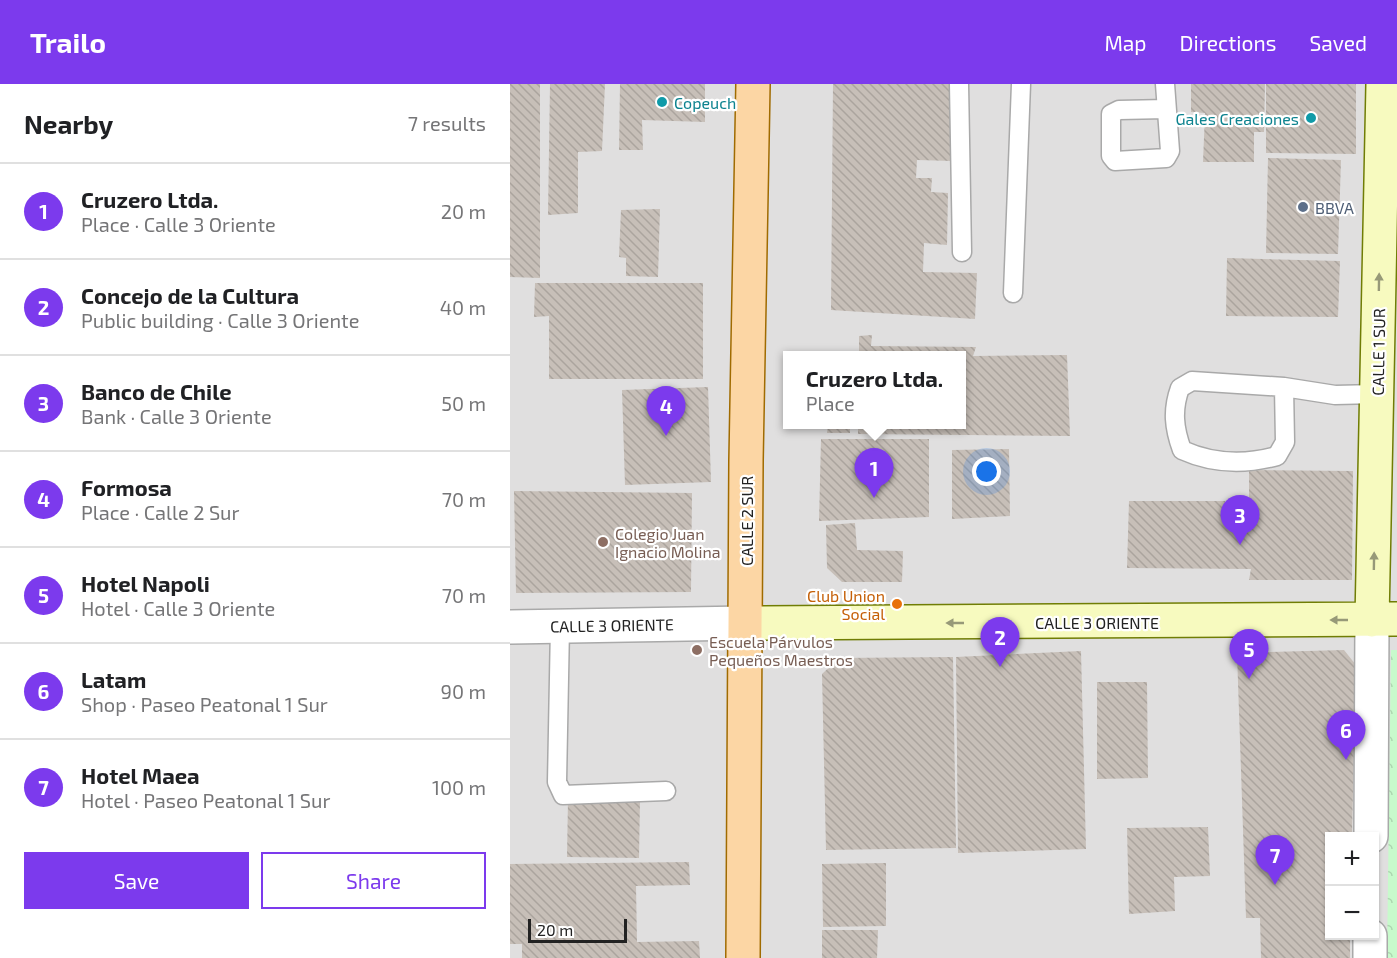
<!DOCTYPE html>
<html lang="en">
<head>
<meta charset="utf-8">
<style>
	:root { --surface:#fff; --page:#f2f2f2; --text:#202124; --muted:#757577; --line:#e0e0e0; --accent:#7c3aed }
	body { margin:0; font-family:"Exo 2",sans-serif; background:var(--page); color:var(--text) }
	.controls { position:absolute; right:18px; bottom:18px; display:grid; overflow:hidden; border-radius:0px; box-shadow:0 2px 4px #0004 }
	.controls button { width:54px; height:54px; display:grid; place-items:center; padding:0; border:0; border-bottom:2px solid var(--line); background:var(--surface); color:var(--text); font:30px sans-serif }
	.scale { position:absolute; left:18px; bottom:15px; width:99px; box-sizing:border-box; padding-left:6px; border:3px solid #222; border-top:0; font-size:16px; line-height:21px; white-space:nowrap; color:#222; -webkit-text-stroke:4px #fff; paint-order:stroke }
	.you { position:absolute; left:477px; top:388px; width:21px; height:21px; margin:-15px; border:4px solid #fff; border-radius:50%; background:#1a73e8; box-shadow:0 0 0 9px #1a73e833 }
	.badge { display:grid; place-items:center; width:39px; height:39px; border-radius:50%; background:var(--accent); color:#fff; font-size:20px; font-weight:700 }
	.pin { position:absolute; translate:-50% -50px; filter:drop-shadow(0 2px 3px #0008) }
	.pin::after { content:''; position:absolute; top:32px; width:21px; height:18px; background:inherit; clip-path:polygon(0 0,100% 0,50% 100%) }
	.popup { position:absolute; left:273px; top:267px; width:183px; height:78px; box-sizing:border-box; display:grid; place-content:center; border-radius:0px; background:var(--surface); filter:drop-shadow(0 2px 4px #0005); font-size:20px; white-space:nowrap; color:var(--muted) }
	.popup b { font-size:22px; color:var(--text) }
	.popup::after { content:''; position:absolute; left:50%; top:100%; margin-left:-12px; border:12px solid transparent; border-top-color:var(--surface) }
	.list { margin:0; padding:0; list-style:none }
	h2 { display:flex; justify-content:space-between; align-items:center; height:78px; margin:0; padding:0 24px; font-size:26px }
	h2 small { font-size:20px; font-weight:400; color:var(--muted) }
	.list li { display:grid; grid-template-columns:39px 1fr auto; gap:18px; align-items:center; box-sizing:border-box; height:96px; padding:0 24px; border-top:2px solid var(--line) }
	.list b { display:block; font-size:22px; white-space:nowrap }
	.list p { margin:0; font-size:20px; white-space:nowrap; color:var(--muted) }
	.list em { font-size:20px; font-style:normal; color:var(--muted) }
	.actions { display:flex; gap:12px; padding:18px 24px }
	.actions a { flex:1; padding:14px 0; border:2px solid var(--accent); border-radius:0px; text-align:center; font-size:21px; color:var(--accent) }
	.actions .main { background:var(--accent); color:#fff }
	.map { position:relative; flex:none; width:887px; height:874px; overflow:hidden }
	header { display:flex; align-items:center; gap:36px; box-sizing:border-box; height:84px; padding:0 30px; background:var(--accent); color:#fff }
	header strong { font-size:28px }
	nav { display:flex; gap:33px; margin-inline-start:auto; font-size:21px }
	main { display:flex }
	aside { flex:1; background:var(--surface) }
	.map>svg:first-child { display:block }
	.residential { fill:#e0dfdf; fill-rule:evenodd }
	.park { fill:url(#park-crowns) }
	.building { fill:url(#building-back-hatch) }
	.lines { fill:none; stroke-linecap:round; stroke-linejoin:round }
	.lane-casing { stroke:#a9a9a9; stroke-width:21 }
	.street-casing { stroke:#a9a9a9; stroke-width:36 }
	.secondary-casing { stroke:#707d05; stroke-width:36 }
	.primary-casing { stroke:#a06b00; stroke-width:36 }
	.lane { stroke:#fff; stroke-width:18 }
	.street { stroke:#fff; stroke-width:33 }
	.secondary { stroke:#f7fabf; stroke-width:33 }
	.primary { stroke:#fcd6a4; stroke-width:33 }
	.oneway { fill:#979978 }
	.culture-dot { fill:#0f9aa8; stroke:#fff; stroke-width:2 }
	.service-dot { fill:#5c6f8a; stroke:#fff; stroke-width:2 }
	.education-dot { fill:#8d6e63; stroke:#fff; stroke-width:2 }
	.food-dot { fill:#e8710a; stroke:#fff; stroke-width:2 }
	.labels { text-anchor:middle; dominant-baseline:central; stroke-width:4.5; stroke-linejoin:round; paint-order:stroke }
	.culture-label { font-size:16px; fill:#0d838f; stroke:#fff; text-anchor:start }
	.service-label { font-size:16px; fill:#4e5e75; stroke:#fff; text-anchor:start }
	.street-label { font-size:16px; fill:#222; stroke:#fff }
	.education-label { font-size:16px; fill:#785e54; stroke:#fff; text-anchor:start }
	.food-label { font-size:16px; fill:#c56008; stroke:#fff; text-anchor:end }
</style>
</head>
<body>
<header>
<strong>Trailo</strong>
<nav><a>Map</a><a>Directions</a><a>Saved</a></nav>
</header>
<main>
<aside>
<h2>Nearby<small>7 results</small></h2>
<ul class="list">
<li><span class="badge">1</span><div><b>Cruzero Ltda.</b><p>Place · Calle 3 Oriente</p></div><em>20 m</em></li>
<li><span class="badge">2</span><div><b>Concejo de la Cultura</b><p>Public building · Calle 3 Oriente</p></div><em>40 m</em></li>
<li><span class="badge">3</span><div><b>Banco de Chile</b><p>Bank · Calle 3 Oriente</p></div><em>50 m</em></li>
<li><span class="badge">4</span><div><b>Formosa</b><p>Place · Calle 2 Sur</p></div><em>70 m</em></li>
<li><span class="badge">5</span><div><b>Hotel Napoli</b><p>Hotel · Calle 3 Oriente</p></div><em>70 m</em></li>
<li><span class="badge">6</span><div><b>Latam</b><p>Shop · Paseo Peatonal 1 Sur</p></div><em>90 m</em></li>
<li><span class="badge">7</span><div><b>Hotel Maea</b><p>Hotel · Paseo Peatonal 1 Sur</p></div><em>100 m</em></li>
</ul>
<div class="actions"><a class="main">Save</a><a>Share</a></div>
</aside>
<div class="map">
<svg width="887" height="874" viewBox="0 0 887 874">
	<defs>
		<pattern id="park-crowns" width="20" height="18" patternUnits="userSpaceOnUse" patternTransform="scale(1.5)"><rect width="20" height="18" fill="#c8facc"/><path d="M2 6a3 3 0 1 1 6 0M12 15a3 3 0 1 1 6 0" fill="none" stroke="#acd6af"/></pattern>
		<pattern id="building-back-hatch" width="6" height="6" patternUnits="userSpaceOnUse" patternTransform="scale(1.5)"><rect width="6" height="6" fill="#c7bfb8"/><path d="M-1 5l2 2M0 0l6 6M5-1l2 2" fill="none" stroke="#aba49e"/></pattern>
	</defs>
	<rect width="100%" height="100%" fill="#f2efe9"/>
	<path class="residential" d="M 0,0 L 887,0 L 887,874 L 0,874 ZM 277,272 L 451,272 L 451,340 L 277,340 ZM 820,752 L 864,752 L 864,852 L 820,852 Z"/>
	<path class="park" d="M 881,566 L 887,566 L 887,874 L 877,874 Z"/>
	<path class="building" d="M 0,0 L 30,0 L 30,194 L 0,193 Z
		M 40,0 L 95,0 L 92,67 L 68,68 L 68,129 L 38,131 Z
		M 110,0 L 195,0 L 195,38 L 132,36 L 133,66 L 109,66 Z
		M 323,0 L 442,0 L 442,77 L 407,76 L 406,94 L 422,94 L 421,108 L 438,109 L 437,161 L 414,159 L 413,188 L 467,189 L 465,235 L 321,226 Z
		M 681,0 L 755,0 L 754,48 L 744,48 L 744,78 L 693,78 L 695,29 L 681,28 Z
		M 756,0 L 846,0 L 846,70 L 756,69 Z
		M 758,74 L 831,76 L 828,170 L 756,169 Z
		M 150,125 L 148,193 L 116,192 L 116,174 L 109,173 L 111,126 Z
		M 717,174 L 830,177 L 828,233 L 716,232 Z
		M 25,199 L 193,199 L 193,295 L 39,295 L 39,232 L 24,233 Z
		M 362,251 L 361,262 L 466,263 L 463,272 L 557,271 L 560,352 L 348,350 L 348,340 L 451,340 L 451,272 L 349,272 L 349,252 Z
		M 198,303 L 201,398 L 115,401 L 112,306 Z
		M 318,340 L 340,340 L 340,349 L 317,349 Z
		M 311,355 L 419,355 L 419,433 L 309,437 Z
		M 499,365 L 500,432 L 442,435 L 442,366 Z
		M 739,386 L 843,387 L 842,496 L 739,496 L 741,485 L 617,484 L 619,417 L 715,417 L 714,438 L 726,438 L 726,418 L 739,416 Z
		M 4,407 L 182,409 L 181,508 L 6,509 Z
		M 345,439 L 347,466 L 393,467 L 392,498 L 332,498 L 317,484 L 316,441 Z
		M 834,566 L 846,581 L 842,752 L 820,752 L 820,852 L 840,852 L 840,874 L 751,874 L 750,834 L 736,834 L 727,569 Z
		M 571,567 L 576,765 L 448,769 L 446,573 Z
		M 443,573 L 446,764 L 316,766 L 312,590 L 329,574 Z
		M 587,598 L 637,598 L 638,694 L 587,695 Z
		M 58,715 L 130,716 L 129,774 L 57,773 Z
		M 698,743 L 700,792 L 664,793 L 665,827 L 619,830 L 617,744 Z
		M 179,778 L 180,801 L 126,802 L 127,858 L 189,857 L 190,874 L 12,874 L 12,860 L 0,860 L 0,780 Z
		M 376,779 L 376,842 L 313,843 L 312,780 Z
		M 312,846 L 368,846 L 367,874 L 312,874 Z"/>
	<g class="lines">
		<defs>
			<path id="lane" d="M 449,0 L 452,168
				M 655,0 L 660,67 L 656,74 L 605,77 L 601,72 L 601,30 L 609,26 L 656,25
				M 503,209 L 511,0
				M 774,303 L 775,358 L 767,372 C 734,381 703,380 672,366 C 664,344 662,326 670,304 L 682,297 L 774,303 L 825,311 L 867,310
				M 50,542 L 47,698 L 53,711 L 156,707"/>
			<path id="street" d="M 0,543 L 236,539
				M 861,752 L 862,536
				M 860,874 L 860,852"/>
			<path id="secondary" d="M 862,536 L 873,0
				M 236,539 L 887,535"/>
			<path id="primary" d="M 233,874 L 236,377 L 243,0"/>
		</defs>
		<use href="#lane" class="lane-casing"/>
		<use href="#street" class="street-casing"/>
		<use href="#secondary" class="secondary-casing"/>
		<use href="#primary" class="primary-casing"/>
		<use href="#lane" class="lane"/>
		<use href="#street" class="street"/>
		<use href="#secondary" class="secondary"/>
		<use href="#primary" class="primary"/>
	</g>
	<defs><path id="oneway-solid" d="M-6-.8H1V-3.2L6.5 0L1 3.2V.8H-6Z" transform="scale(1.5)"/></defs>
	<g class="oneway">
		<use href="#oneway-solid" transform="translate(869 198) rotate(-89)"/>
		<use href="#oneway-solid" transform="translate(864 477) rotate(-89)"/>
		<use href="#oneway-solid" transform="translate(829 536) rotate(180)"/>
		<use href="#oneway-solid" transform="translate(445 539) rotate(180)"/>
	</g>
	<g class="culture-dot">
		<circle cx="152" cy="18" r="6"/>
		<circle cx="801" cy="34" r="6"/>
	</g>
	<circle class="service-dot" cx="793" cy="123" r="6"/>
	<g class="education-dot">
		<circle cx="93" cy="458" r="6"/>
		<circle cx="187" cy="566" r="6"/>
	</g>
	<circle class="food-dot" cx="387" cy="520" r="6"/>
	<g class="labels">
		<g class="culture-label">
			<text x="164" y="18">Copeuch</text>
			<text x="789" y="34" text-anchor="end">Gales Creaciones</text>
		</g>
		<g class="service-label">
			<text x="805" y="123">BBVA</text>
		</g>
		<g class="street-label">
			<text transform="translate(868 268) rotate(-89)">CALLE 1 SUR</text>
			<text transform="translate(236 437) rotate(-90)">CALLE 2 SUR</text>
			<text x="587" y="538">CALLE 3 ORIENTE</text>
			<text transform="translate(102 541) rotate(-1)">CALLE 3 ORIENTE</text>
		</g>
		<g class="education-label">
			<text x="105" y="449">Colegio Juan<tspan x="105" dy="18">Ignacio Molina</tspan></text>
			<text x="199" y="557">Escuela Párvulos<tspan x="199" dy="18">Pequeños Maestros</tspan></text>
		</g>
		<g class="food-label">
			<text x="375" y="511">Club Union<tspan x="375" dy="18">Social</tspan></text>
		</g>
	</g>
</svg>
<div class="controls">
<button>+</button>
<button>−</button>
</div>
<div class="scale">20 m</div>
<div class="you"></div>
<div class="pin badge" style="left:364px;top:414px">1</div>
<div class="popup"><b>Cruzero Ltda.</b>Place</div>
<div class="pin badge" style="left:490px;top:583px">2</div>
<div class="pin badge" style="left:730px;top:461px">3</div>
<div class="pin badge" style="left:156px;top:352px">4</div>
<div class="pin badge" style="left:739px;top:595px">5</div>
<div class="pin badge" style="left:836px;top:676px">6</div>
<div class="pin badge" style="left:765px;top:801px">7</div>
</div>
</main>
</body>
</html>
